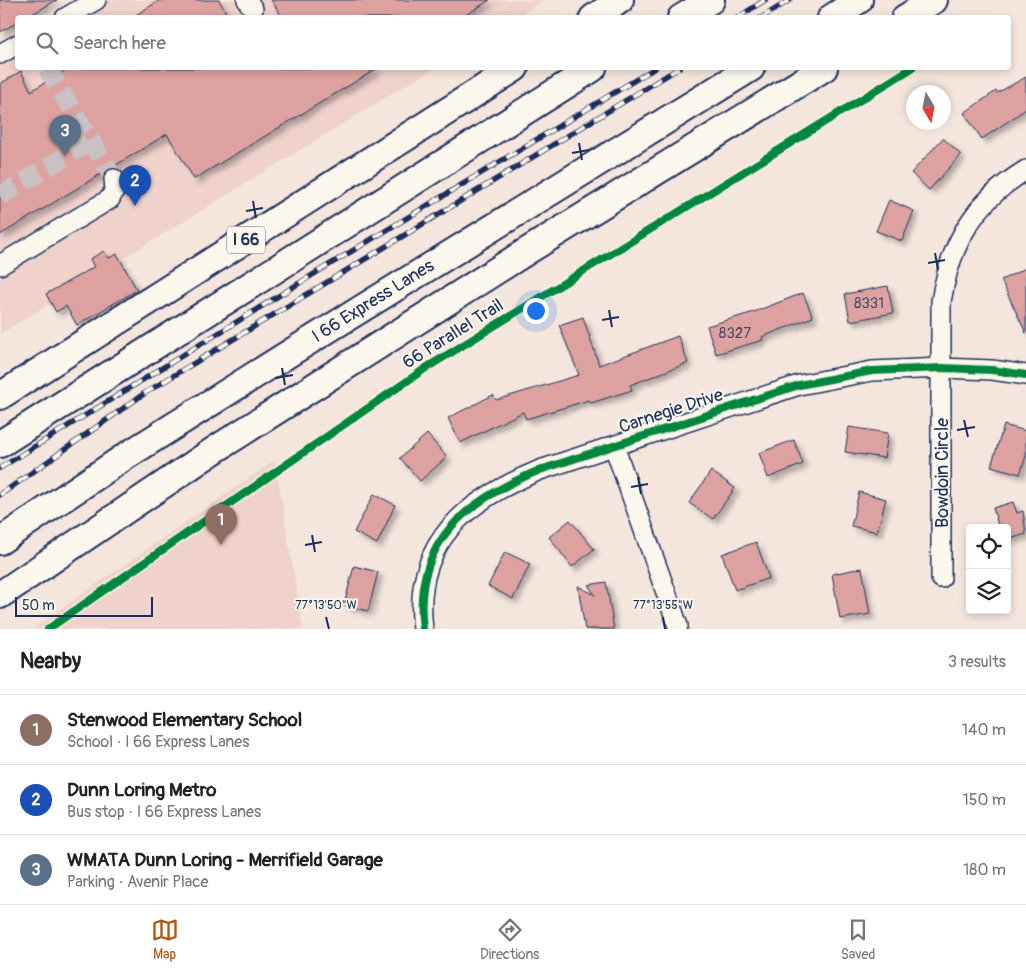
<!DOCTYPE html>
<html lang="en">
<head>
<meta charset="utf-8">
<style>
	:root { --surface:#fff; --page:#f2f2f2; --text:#222; --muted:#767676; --line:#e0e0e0; --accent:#b45309 }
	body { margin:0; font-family:Pangolin,sans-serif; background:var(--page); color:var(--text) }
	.controls { position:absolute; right:15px; bottom:15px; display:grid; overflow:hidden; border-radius:5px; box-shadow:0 2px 8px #0003 }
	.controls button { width:45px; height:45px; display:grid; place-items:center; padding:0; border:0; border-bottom:1px solid var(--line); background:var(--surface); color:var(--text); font:25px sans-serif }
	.compass { position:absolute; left:906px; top:85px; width:45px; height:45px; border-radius:50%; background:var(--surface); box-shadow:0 2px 8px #0003; rotate:170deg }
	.scale { position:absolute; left:15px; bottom:12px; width:138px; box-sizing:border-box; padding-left:5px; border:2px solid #1b2f5e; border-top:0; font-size:14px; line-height:18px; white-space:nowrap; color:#1b2f5e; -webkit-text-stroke:4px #fbf7ec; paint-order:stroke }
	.you { position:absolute; left:535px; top:310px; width:18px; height:18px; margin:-12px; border:4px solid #fff; border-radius:50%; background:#1a73e8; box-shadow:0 0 0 8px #1a73e833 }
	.badge { display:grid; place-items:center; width:32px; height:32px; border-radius:50%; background:var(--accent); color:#fff; font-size:16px; font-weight:700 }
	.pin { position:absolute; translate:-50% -41px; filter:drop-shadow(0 1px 2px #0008) }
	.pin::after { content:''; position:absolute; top:26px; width:18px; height:15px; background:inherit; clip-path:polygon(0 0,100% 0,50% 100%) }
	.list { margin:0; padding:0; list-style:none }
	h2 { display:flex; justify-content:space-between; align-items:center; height:65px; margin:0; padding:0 20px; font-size:21px }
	h2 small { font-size:16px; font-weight:400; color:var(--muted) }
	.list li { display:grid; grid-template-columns:32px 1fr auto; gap:15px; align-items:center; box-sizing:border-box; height:70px; padding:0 20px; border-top:1px solid var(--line) }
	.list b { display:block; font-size:19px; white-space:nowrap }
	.list p { margin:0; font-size:16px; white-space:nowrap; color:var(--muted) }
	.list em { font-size:16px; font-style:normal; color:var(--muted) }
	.icon { flex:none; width:28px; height:28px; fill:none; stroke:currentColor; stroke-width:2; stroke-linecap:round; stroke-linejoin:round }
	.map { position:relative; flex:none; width:1026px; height:629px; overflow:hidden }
	.search { position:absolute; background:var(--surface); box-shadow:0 2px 8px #0003; left:15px; right:15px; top:15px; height:55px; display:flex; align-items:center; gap:12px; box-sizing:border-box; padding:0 18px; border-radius:5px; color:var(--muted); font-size:19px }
	.sheet { height:275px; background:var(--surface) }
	nav { display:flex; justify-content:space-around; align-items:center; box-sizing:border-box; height:70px; border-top:1px solid var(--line); background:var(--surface); font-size:14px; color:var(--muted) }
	nav a { display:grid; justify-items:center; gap:2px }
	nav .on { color:var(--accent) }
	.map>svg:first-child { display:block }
	.built { fill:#eed2cb }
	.building { fill:#dda2a0; stroke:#1b2f5e; filter:url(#shadow) }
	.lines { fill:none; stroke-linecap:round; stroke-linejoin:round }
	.minor-tunnel { stroke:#c9c1c4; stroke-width:19; stroke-dasharray:19 9; stroke-linecap:butt }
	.minor-casing { stroke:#1b2f5e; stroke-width:22 }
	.highway-casing { stroke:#1b2f5e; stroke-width:30 }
	.minor { stroke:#fbf7ec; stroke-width:19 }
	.highway { stroke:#fbf7ec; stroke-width:26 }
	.rail-casing { stroke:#1b2f5e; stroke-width:5.5 }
	.rail { stroke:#fbf7ec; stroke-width:4; stroke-dasharray:11; stroke-linecap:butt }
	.cycleway-casing { stroke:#fbf7ec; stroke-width:11 }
	.cycleway { stroke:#00873e; stroke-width:8 }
	.ticks { fill:none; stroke:#1b2f5e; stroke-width:2 }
	.labels { text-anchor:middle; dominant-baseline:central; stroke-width:4; stroke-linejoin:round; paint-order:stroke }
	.number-label { font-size:15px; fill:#4c4c6e }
	.shield { fill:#fbf7ec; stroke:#5e6b89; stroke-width:1 }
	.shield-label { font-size:16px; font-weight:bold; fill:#1b2f5e }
	.street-label { font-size:18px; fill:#1b2f5e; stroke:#fbf7ec }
	.ticks-label { font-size:12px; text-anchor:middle; fill:#1b2f5e; stroke:#fbf7ec; stroke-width:4; stroke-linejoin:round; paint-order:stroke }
</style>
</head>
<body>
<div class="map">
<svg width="1026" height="629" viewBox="0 0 1026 629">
	<defs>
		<filter id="shadow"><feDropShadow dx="4.5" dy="4.5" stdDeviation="2.5" flood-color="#0004"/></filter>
	</defs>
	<rect width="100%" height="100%" fill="#f5e6dd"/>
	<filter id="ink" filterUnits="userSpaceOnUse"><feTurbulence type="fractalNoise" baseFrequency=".02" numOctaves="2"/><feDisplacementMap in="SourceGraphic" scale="10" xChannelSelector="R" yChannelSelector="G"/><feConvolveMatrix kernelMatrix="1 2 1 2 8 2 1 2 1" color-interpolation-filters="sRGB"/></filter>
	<g filter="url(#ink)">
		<path class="built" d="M 89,0 L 544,0 L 516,18 L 58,18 Z
			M 17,39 L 18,68 L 434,68 L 0,334 L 0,48 Z
			M 275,460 L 303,629 L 32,629 Z"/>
		<path class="building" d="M 0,0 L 57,0 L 25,18 L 18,18 L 18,22 L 0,32 Z
			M 160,0 L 219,0 L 229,18 L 131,18 Z
			M 271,0 L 490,0 L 461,18 L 283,18 Z
			M 69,68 L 378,68 L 194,179 L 167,134 L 0,235 L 0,84 L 21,71 L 31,91 Z
			M 1026,77 L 1026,109 L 982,139 L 964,113 L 996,91 L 997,93 Z
			M 943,138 L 961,155 L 929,190 L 911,173 Z
			M 889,200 L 914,211 L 902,241 L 876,231 Z
			M 104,251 L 109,258 L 117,254 L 137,290 L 77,325 L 66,306 L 56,312 L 46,294 L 94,267 L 90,259 Z
			M 1026,268 L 1026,333 L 1001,280 Z
			M 888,286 L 893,313 L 850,321 L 845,294 Z
			M 803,293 L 813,317 L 762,337 L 763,340 L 716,354 L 707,326 L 754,312 Z
			M 583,317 L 599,365 L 678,336 L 688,363 L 630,385 L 632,390 L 591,403 L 589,400 L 526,419 L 523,412 L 460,443 L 448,418 L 493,395 L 496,400 L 579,375 L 559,325 Z
			M 1004,425 L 1026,431 L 1026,456 L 1020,474 L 991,466 Z
			M 849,427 L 888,433 L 884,458 L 845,452 Z
			M 427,434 L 447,457 L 420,481 L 400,458 Z
			M 794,440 L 803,464 L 768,478 L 759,453 Z
			M 711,471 L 735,488 L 713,519 L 689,503 Z
			M 859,492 L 886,499 L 877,532 L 851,526 Z
			M 374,494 L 395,505 L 377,544 L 354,532 Z
			M 1013,502 L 1017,513 L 1023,511 L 1026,534 L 1007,540 L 1007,528 L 999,528 L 993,508 Z
			M 570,520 L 594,549 L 572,567 L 549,537 Z
			M 756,542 L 769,578 L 735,590 L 722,554 Z
			M 505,552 L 530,564 L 513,599 L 488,586 Z
			M 354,566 L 378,572 L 368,611 L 344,605 Z
			M 862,568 L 870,614 L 840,619 L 832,574 Z
			M 606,582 L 614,629 L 585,629 L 578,586 L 595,595 L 588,585 Z"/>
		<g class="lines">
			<path class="minor-tunnel" d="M 47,68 L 114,179
				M 0,196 L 91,141"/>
			<defs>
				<path id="minor" d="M 247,0 L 253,9
					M 65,18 L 96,0
					M 0,54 L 18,44
					M 0,265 L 110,199 L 115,189 L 114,179
					M 614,446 L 678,626
					M 941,578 L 941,302 C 950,243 975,201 1026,170
					M 423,629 C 412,542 467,500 540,470 L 799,385 L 872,371 L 942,368 L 992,370 L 1026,375"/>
				<path id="highway" d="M 593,18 L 620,0
					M 681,18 L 711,0
					M 831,18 L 859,0
					M 905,18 L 934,0
					M 0,396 L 515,68
					M 0,444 L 593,68
					M 0,541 L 126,456 L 285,356 L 751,68
					M 0,595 L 216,449 L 524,253 L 824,68"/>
			</defs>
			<use href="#minor" class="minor-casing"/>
			<use href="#highway" class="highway-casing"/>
			<use href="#minor" class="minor"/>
			<use href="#highway" class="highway"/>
			<defs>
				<path id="rail" d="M 737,18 L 765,0
					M 761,18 L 790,0
					M 0,468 L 319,271 L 655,68
					M 0,495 L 145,393 L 679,68"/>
			</defs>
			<use href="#rail" class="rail-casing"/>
			<use href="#rail" class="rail"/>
			<defs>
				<path id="cycleway" d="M 48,629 L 426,368 L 912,68
					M 423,629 C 412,542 467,500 540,470 L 799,385 L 872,371 L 942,368 L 992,370 L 1026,375"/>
			</defs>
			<use href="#cycleway" class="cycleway-casing"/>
			<use href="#cycleway" class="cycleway"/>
		</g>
	</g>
	<path class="ticks" d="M 579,143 L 582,160M 572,153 L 589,150M 253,201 L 256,218M 246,211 L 263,208M 935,253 L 938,270M 928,263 L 945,260M 609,310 L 612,327M 602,320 L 619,317M 282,368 L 285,385M 275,378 L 293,375M 964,420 L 968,437M 957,430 L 975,427M 638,477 L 641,494M 631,487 L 648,484M 312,535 L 315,552M 305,545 L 322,542M 326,617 L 329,629M 663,617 L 665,629"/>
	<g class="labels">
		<g class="number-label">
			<text x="869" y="303">8331</text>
			<text x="735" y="333">8327</text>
		</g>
		<rect class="shield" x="227" y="226.5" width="38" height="27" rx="4"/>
		<g class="shield-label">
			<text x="246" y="240">I 66</text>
		</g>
		<g class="street-label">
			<text transform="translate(373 301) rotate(-32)">I 66 Express Lanes</text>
			<text transform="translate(453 334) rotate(-32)">66 Parallel Trail</text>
			<text transform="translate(671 411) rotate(-18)">Carnegie Drive</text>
			<text transform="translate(942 473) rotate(-90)">Bowdoin Circle</text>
		</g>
	</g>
	<g class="ticks-label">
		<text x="326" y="609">77°13'50"W</text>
		<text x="663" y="609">77°13'55"W</text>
	</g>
</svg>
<div class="controls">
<button><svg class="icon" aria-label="locate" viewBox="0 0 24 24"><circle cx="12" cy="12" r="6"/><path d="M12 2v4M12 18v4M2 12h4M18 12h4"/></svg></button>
<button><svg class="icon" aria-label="layers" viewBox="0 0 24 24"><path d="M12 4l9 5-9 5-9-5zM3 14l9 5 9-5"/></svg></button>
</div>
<svg class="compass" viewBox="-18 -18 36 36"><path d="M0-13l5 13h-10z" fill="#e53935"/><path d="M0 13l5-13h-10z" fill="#767676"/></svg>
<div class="scale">50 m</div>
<div class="you"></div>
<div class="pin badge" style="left:221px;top:545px;background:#8d6e63">1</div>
<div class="pin badge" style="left:135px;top:206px;background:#1a4fb4">2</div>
<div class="pin badge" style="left:65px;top:156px;background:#5c6f8a">3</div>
<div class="search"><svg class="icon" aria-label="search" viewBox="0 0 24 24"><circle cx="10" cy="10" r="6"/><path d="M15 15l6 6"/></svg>Search here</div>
</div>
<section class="sheet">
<h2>Nearby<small>3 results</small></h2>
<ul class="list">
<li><span class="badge" style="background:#8d6e63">1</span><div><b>Stenwood Elementary School</b><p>School · I 66 Express Lanes</p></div><em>140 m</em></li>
<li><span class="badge" style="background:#1a4fb4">2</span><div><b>Dunn Loring Metro</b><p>Bus stop · I 66 Express Lanes</p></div><em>150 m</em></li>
<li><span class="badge" style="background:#5c6f8a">3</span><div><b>WMATA Dunn Loring - Merrifield Garage</b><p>Parking · Avenir Place</p></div><em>180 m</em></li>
</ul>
</section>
<nav>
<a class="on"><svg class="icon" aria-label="map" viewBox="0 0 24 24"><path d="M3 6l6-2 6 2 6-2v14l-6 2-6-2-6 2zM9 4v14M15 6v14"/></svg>Map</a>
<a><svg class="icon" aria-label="directions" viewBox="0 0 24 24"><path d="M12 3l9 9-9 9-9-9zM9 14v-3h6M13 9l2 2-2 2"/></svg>Directions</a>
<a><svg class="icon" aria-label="saved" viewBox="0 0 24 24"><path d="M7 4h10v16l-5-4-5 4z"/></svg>Saved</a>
</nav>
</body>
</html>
